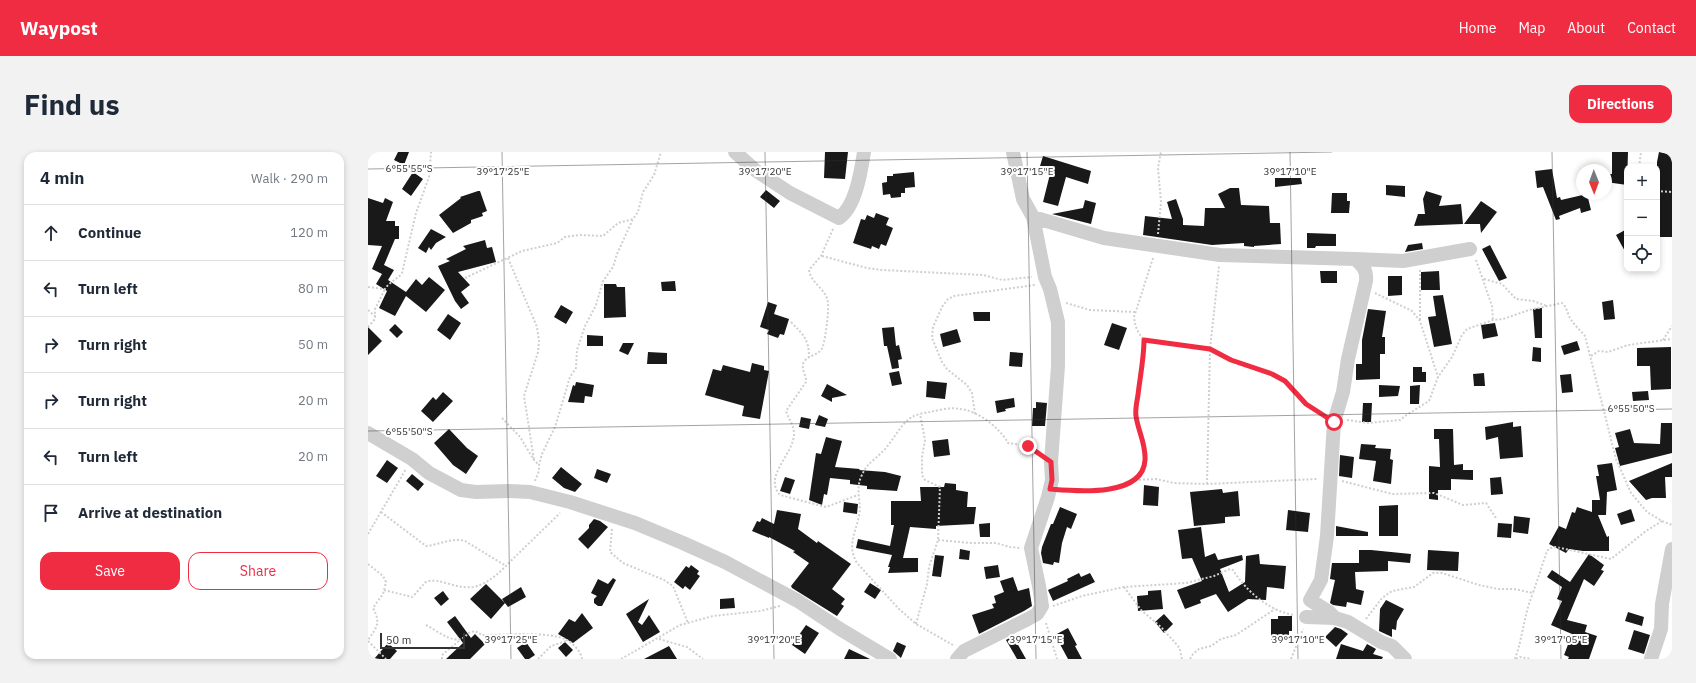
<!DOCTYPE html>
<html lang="en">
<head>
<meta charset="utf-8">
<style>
	:root { --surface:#fff; --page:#f2f2f3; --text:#1f2937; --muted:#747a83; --line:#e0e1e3; --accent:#f02c42 }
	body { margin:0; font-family:"IBM Plex Sans",sans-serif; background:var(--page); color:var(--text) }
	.controls { position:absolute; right:12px; top:12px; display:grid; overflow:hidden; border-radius:8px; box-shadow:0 2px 6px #0003 }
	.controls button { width:36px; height:36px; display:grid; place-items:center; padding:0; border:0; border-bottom:1px solid var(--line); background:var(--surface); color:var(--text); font:20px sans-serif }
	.compass { position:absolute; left:1208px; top:12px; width:36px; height:36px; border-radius:50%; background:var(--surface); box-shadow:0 2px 6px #0003; rotate:179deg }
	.scale { position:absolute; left:12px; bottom:10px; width:85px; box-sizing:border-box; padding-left:4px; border:2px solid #323232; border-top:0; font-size:11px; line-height:14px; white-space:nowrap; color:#323232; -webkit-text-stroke:3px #fff; paint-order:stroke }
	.stop { position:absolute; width:12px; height:12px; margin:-9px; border:3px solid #f02c42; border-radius:50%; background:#fff }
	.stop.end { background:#f02c42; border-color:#fff; box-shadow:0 1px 4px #0008 }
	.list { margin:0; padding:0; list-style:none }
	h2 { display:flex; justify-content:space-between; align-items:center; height:52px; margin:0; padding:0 16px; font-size:17px }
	h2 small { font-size:13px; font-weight:400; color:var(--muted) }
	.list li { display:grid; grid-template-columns:26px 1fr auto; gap:12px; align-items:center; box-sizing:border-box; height:56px; padding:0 16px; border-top:1px solid var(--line) }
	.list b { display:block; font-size:15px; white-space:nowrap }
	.list em { font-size:13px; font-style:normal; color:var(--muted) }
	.actions { display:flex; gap:8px; padding:12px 16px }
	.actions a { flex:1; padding:9px 0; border:1px solid var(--accent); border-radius:12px; text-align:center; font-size:14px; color:var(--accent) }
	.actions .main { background:var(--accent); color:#fff }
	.icon { flex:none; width:22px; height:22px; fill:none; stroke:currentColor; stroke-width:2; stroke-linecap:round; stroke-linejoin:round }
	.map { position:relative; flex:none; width:1304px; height:507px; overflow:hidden; border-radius:12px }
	header { display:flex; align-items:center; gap:24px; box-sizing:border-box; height:56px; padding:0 20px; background:var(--accent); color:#fff }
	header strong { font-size:19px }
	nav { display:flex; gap:22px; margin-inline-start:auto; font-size:14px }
	.intro { display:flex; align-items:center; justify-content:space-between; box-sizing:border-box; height:96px; padding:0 24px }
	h1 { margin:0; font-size:28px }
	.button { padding:10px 18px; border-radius:12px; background:var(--accent); color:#fff; font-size:14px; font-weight:700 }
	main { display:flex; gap:24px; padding:0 24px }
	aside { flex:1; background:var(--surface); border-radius:12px; box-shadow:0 2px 6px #0003 }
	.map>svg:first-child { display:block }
	.building { fill:#191919 }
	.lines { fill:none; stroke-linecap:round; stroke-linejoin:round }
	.path { stroke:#cfcfcf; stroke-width:2; stroke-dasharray:2 2; stroke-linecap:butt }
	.minor { stroke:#cfcfcf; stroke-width:14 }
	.route { stroke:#f02c42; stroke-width:5 }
	.ticks { fill:none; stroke:#323232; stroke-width:1; stroke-opacity:0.45 }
	.ticks-label { font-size:10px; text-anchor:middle; fill:#323232; stroke:#fff; stroke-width:4; stroke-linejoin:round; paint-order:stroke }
</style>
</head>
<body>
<header>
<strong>Waypost</strong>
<nav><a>Home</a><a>Map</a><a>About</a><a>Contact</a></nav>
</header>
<div class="intro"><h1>Find us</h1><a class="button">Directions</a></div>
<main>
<aside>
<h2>4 min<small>Walk · 290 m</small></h2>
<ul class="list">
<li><svg class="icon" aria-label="ahead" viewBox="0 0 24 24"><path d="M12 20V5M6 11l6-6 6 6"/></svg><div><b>Continue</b></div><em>120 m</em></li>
<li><svg class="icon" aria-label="left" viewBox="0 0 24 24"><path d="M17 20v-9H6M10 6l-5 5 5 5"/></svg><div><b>Turn left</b></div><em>80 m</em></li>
<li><svg class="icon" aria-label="right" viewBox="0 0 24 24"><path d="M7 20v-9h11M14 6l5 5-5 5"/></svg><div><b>Turn right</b></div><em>50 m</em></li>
<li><svg class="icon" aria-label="right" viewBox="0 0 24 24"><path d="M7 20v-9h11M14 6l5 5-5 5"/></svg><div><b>Turn right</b></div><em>20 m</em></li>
<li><svg class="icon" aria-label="left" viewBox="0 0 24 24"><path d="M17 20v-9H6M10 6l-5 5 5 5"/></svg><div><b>Turn left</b></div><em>20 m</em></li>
<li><svg class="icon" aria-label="arrive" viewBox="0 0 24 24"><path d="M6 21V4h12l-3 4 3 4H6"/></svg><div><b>Arrive at destination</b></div></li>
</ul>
<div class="actions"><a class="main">Save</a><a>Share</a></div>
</aside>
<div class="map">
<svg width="1304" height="507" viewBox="0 0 1304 507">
	<rect width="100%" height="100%" fill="#fff"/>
	<path class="building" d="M 30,0 L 41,0 L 36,13 L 26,8 Z
		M 457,0 L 480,0 L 477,27 L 456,26 Z
		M 1244,0 L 1260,0 L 1259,33 L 1238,30 L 1238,22 L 1244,22 Z
		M 1291,0 L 1304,3 L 1304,85 L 1291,85 L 1291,63 L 1289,63 L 1289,10 Z
		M 675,4 L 723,19 L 720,32 L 698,25 L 690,54 L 675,50 L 682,22 L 675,20 L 676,15 L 672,14 Z
		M 1184,17 L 1189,46 L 1192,45 L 1193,48 L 1219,42 L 1223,58 L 1213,61 L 1212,56 L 1191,64 L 1192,67 L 1188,68 L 1175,35 L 1169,36 L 1167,19 Z
		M 45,20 L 55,27 L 43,44 L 34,37 Z
		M 546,20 L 547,35 L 537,36 L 537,41 L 533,41 L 533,45 L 523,46 L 522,42 L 515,43 L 514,31 L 519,30 L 519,24 L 525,24 L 525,22 Z
		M 907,26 L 933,26 L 934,32 L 907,35 Z
		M 1018,33 L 1037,34 L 1037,45 L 1018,43 Z
		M 862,36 L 871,36 L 873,53 L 901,54 L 902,71 L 912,71 L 913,92 L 886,94 L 886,95 L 876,94 L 876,91 L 844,93 L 775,83 L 777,64 L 804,67 L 799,50 L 808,47 L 815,67 L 815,73 L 836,74 L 837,56 L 857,56 L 850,42 Z
		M 398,38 L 412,49 L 406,56 L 392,45 Z
		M 110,39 L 112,39 L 119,59 L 114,61 L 115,64 L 103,68 L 103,71 L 85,81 L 71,63 L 93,46 L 92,45 Z
		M 1058,39 L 1074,44 L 1071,54 L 1093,52 L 1095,72 L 1046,74 L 1050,62 L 1057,62 L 1055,47 Z
		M 964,41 L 979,41 L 979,49 L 982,49 L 981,61 L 963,61 Z
		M 0,46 L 15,51 L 17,46 L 25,50 L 18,69 L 27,69 L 27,74 L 31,74 L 31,87 L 27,87 L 16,113 L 26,118 L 20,128 L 38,140 L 48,127 L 54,133 L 61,125 L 77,138 L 58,160 L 38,144 L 27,164 L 11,156 L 19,139 L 8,132 L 14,122 L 4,117 L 14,94 L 0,93 Z
		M 717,48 L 728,51 L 723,72 L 684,62 L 715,56 Z
		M 1113,49 L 1129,60 L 1113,81 L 1112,72 L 1096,72 Z
		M 508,61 L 521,66 L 518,73 L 525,76 L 518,94 L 513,92 L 511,97 L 504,94 L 503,97 L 485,91 L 493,67 L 497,68 L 499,63 L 506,66 Z
		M 63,77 L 78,85 L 68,91 L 63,98 L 61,95 L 58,101 L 50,96 Z
		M 1259,77 L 1259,103 L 1248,83 Z
		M 939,81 L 968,82 L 968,94 L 948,94 L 947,96 L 939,96 Z
		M 117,88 L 119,96 L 124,95 L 128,110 L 90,120 L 102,133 L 93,140 L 101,151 L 93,157 L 87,149 L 70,114 L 82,109 L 78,107 L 98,97 L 95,94 Z
		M 1054,91 L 1055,97 L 1037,100 L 1040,93 Z
		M 1122,93 L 1139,126 L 1131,129 L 1114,97 Z
		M 952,119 L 969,119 L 969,131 L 953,131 Z
		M 1071,119 L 1072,138 L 1053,138 L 1053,120 Z
		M 1020,124 L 1034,124 L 1034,143 L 1020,144 Z
		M 307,129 L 308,139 L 294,139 L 293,130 Z
		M 236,132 L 248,132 L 249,135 L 257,135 L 258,165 L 236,166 Z
		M 1075,143 L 1084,192 L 1066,195 L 1060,165 L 1068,164 L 1065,144 Z
		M 1245,148 L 1247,167 L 1236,168 L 1234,150 Z
		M 400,150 L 409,153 L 406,162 L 421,167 L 416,183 L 412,182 L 410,186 L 399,182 L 401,178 L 392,175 Z
		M 193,153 L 205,160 L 198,172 L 186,165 Z
		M 1174,156 L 1174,186 L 1167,186 L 1165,157 Z
		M 1000,157 L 1018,159 L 1014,185 L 1017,185 L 1017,202 L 1012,202 L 1012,227 L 988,228 L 988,212 L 994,212 L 994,188 Z
		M 605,160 L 622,160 L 622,169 L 606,169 Z
		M 80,162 L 93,171 L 82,188 L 69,178 Z
		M 744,171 L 759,176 L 751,198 L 736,193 Z
		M 1127,171 L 1130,184 L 1115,187 L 1113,173 Z
		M 27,172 L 35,180 L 29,186 L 21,178 Z
		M 0,175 L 14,189 L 0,203 Z
		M 526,175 L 528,194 L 531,193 L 534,207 L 530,208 L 531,216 L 524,217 L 519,194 L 516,194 L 514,176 Z
		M 589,177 L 593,190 L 575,195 L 572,182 Z
		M 219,183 L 235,184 L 235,194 L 219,194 Z
		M 1209,189 L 1212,198 L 1196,203 L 1193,194 Z
		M 255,191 L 266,191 L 260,203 L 251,199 Z
		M 1165,195 L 1173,196 L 1173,210 L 1164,209 Z
		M 1303,195 L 1303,237 L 1283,238 L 1282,214 L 1269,214 L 1269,196 Z
		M 280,200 L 299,201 L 299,212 L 279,212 Z
		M 642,200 L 655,201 L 654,215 L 641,214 Z
		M 384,211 L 396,214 L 396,218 L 401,219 L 392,267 L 374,264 L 376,254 L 337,243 L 345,217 L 353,219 L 355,213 L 382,220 Z
		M 1045,215 L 1054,215 L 1054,220 L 1058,220 L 1058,230 L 1045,230 Z
		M 531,219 L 534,232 L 524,234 L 521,221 Z
		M 1116,221 L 1117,234 L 1106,234 L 1105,222 Z
		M 1203,222 L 1205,240 L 1194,241 L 1192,223 Z
		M 559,229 L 579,231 L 577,247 L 558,245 Z
		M 208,230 L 226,233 L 224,245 L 217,244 L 216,251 L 200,250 L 205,233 L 207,234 Z
		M 459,232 L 479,243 L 464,246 L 464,250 L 453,244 Z
		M 1011,233 L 1032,234 L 1030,244 L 1011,245 Z
		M 1052,233 L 1051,252 L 1042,252 L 1042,234 Z
		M 1280,239 L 1281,248 L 1265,249 L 1264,240 Z
		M 75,240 L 85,249 L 65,270 L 53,259 L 65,245 L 68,248 Z
		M 646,246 L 647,255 L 637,257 L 638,259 L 629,261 L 627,249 Z
		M 668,250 L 679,251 L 677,274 L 664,274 L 665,256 L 668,256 Z
		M 995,251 L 1004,251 L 1003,270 L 994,270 Z
		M 451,263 L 460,267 L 457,275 L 447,273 Z
		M 433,265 L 443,267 L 441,277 L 431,275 Z
		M 1145,270 L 1145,275 L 1153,274 L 1155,305 L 1132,307 L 1130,285 L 1118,288 L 1117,275 Z
		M 1293,271 L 1304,271 L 1304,301 L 1252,314 L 1247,296 L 1251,295 L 1247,281 L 1262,277 L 1266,291 L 1292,292 Z
		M 81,277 L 99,296 L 110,304 L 98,322 L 85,313 L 66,291 Z
		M 1066,277 L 1085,277 L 1086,313 L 1095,312 L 1095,318 L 1105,318 L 1105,328 L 1083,327 L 1083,338 L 1070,338 L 1070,348 L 1061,347 L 1061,314 L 1072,315 L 1071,287 L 1066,287 Z
		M 458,285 L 474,289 L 467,315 L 492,317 L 491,318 L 517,320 L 533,324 L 529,339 L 499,337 L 499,334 L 482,332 L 482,328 L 462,326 L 459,343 L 456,342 L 454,353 L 441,348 L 448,301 L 453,302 Z
		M 580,287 L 582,303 L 566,305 L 564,289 Z
		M 993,292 L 1008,293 L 1007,296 L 1023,297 L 1022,307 L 1025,308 L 1023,332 L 1005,329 L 1008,309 L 991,307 Z
		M 972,303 L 986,305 L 984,326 L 971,324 Z
		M 19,308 L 30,316 L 19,331 L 8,324 Z
		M 1244,311 L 1249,338 L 1239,340 L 1238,363 L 1230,363 L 1239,385 L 1241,384 L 1241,399 L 1215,399 L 1201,397 L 1198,401 L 1181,392 L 1191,374 L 1198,377 L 1204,360 L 1207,361 L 1209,355 L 1224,360 L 1224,348 L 1232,348 L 1228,324 L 1231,324 L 1229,313 Z
		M 1304,311 L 1304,325 L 1297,325 L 1298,346 L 1284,346 L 1278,348 L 1261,329 Z
		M 193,315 L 214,332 L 207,340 L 196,336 L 184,326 Z
		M 229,317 L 243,322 L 239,331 L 226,326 Z
		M 44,322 L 56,332 L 50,339 L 38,329 Z
		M 417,325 L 427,328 L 422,342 L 412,339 Z
		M 1133,325 L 1135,342 L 1123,343 L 1122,326 Z
		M 577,331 L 588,332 L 588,338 L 600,340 L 599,355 L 608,355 L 606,372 L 568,374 L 568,377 L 542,375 L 535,406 L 550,406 L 550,420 L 520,421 L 522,415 L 520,415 L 524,403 L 488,396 L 490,387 L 522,394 L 526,373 L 523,373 L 523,349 L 553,349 L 552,335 L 576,335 Z
		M 776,333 L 791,335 L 790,354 L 775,353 Z
		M 854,337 L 855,341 L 870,339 L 872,364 L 857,365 L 857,371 L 826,374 L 822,340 Z
		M 476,350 L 490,352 L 489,362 L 475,360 Z
		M 1030,353 L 1030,384 L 1011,384 L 1011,354 Z
		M 692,355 L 709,362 L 703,377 L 699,375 L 694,391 L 691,411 L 686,410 L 685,413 L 675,411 L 673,401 L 674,395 L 683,372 L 685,372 Z
		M 1263,357 L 1267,369 L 1253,373 L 1249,362 Z
		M 409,358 L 433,362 L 430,377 L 449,391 L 450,389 L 483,412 L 464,437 L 477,447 L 473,452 L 476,454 L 469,464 L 424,436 L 423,434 L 441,411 L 425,400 L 427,399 L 401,385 L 401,386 L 384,379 L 389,369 L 392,370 L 394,366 L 406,372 Z
		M 920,358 L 942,361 L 940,380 L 918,378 Z
		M 1146,364 L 1162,366 L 1160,382 L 1145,380 Z
		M 226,367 L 232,369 L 240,375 L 220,397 L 210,387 L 221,376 L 221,373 Z
		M 622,371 L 622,385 L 612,385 L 611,372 Z
		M 1130,371 L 1144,372 L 1143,386 L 1129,385 Z
		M 968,374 L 1000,380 L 1000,384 L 968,384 Z
		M 833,375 L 837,405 L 847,401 L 850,408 L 874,403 L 875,408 L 852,417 L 861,440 L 877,430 L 878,404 L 891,402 L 892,412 L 918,414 L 916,437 L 899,435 L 898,448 L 880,447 L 860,460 L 848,442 L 832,448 L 833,451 L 817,457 L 809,438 L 834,429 L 824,406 L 814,407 L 810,378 Z
		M 592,397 L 602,399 L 601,408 L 591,407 Z
		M 991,398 L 1003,398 L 1043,402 L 1042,411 L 1020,409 L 1020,419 L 987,420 L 988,437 L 996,439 L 993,453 L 979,450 L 978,455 L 965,453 L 962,451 L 967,428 L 962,427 L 964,411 L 991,411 Z
		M 1060,398 L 1091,400 L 1090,419 L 1059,418 Z
		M 1221,402 L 1236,413 L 1233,418 L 1236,419 L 1226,434 L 1216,427 L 1199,468 L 1219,473 L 1217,480 L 1229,484 L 1221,507 L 1200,507 L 1201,505 L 1196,503 L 1204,482 L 1183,473 L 1194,449 L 1189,447 L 1194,435 L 1179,425 L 1184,418 L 1202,430 Z
		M 567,403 L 576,404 L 573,425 L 564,424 Z
		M 323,413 L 331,419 L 329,422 L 332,424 L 322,438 L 317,434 L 315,437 L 306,430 L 318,414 L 321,416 Z
		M 630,413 L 632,425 L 618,427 L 616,415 Z
		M 711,421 L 713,425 L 722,421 L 727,430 L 685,449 L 680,438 L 700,429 L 699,427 Z
		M 645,425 L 650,439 L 661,436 L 664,454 L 656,459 L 611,482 L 604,463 L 626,456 L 624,452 L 628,451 L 626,444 L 636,440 L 632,429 Z
		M 245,426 L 248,428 L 234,454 L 230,454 L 226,451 L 226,447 L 229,444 L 223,441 L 230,427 L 240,432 Z
		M 502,431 L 513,438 L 507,447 L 496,440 Z
		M 118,432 L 137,451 L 123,467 L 102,447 Z
		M 153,435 L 158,445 L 140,455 L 134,447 Z
		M 793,438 L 795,457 L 770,459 L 769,444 L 780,443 L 780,439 Z
		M 75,439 L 81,447 L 73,454 L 66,446 Z
		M 366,446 L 367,456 L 352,457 L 352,447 Z
		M 281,447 L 270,470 L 274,473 L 281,463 L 292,480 L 275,490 L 258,462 Z
		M 1018,448 L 1036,457 L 1029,469 L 1028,478 L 1024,477 L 1024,485 L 1011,479 L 1012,457 Z
		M 1260,460 L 1276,465 L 1274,474 L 1257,469 Z
		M 214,461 L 225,476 L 205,491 L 190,482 L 201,467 L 207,470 Z
		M 796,462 L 805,472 L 796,481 L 787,470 Z
		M 87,464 L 103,486 L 107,482 L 117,492 L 102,507 L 78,507 L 95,491 L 79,470 Z
		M 910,464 L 924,464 L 924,479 L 921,479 L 921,489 L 903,488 L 903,467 L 910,467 Z
		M 438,473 L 451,481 L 437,502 L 424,493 Z
		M 967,475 L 973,477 L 980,482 L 968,495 L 957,485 Z
		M 700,476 L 709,493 L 707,494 L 714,507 L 700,507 L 687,483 Z
		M 1266,478 L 1282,483 L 1276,502 L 1260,497 Z
		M 645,484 L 658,507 L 649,507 L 638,488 Z
		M 158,490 L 167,503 L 161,507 L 157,507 L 149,496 Z
		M 197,490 L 205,498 L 198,505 L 190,496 Z
		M 529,490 L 538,494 L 533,506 L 525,499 Z
		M 20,491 L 29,499 L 22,507 L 6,507 Z
		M 973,492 L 995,499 L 999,492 L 1008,497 L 1005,502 L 1015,505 L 1014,507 L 968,507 Z
		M 301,494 L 309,507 L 276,507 Z
		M 481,497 L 502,507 L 476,507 Z"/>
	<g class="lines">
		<path class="path" d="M 1271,15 L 1273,0
			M 1289,39 L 1304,40
			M 465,77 L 453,104 L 441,118 C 443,132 460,138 460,152 C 461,159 457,194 453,198 C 448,204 440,203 436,210 C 432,216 439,224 438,230 L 418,259 C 421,268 426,273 426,282 C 425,304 395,324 412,343 L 458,355 L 490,343
			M 790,82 L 793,50 L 790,16 L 793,0
			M 454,104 L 499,116 L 514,118 L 615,123 L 634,128 L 664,125
			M 140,106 L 169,175 L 171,189 L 170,200 L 156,244 L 166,308
			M 785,106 L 766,165 C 767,175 770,181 776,188 L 842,197 L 863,208 L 904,222 L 917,229 L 938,253 L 955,263
			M 1108,108 L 1124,154 L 1125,168
			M 1052,118 L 1052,169
			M 97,126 L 154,99 L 189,91 L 197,85 L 211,83 L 235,84 L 250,71 L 265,67
			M 1116,127 L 1134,132 L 1148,147 L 1165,149 L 1179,154
			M 0,135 L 17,137 C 21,130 29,128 34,121 L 48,61 L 61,25 L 63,0
			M 1007,141 L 1044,159 L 1052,169 L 1070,225
			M 698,151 L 722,158 L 767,160
			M 0,158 L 8,165
			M 423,170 C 434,182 441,186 441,205
			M 0,175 L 7,167 L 7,157 L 17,137
			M 1295,188 L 1304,174
			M 1223,204 L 1231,199 L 1240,200 L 1260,193 L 1304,187
			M 607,262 L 604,241 L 599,233 L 579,217 L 574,210 L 564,186 L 565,175 L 574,155 L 580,147 L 586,144 L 667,133
			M 134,266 L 152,285 L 166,308 L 171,313
			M 979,268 L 1000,271 L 1032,268 L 1037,264 L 1061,249 L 1070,225 L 1084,205 L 1094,183 L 1099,177 L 1125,168 L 1135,167 L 1161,158 L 1194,151 C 1199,155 1199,161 1202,166 C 1206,173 1212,178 1217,184 L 1248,307 L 1263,341 L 1279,360 L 1294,369 L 1304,373
			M 767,328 L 788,327 L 806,331 L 839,332 L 949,327
			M 167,329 L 171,319 L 171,313 L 174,302 L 187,275 L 202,225 L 208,216 L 209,198 L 217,174 L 228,153 L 235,129 L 245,115 L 249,102 L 265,67 L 270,60 L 275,40 L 286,23 L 293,0
			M 974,329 L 1024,342 L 1066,341 L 1095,353 L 1118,351 L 1128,366
			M 839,332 L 842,197 L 851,114
			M 695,338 C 727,341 784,341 777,294 C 775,283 767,273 768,262 C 768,237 776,213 776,188
			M 13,360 L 58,394 C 71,393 84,385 97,389 L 138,414
			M 244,377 L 242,400 L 255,411 L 296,428 L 305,434 L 320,471
			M 0,382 L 38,317
			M 570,388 L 602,391 L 628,391 L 642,395 L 652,396
			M 0,412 L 15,424 L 18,430 L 15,442 L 5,456 C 13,471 9,475 0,488
			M 756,435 L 773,458 L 793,475 L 810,494 L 812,498 L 814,507
			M 16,438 L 44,445 C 48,442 56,431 58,430 C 71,424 91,440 109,434 C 126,429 138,413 150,402 C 164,388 178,375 192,361
			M 685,454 L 714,444 L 756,435 L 818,431 L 846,424 L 862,417 L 865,418 C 878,439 901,459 926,463
			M 998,467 L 1014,446 L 1024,439 L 1046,435 L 1065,421 L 1074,421 L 1111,433 L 1130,437 L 1146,437 L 1165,441 L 1179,399 L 1182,396 L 1188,395 L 1243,407 L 1278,379 L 1294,369
			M 678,471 L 689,507
			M 548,472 L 559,432 L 561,415 L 570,388 L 572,335 L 557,328 L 554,323 L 554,305 L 557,288 L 552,262
			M 58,473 C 70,479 90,497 100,481 L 107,479 L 114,483 C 135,483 182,479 199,488 C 206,492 213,500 214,507
			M 291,487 L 319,495 L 335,507
			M 0,489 L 18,507
			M 585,493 L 548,472 L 530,456 L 489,411 C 479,394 487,382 491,364 C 494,351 487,339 493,325 C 499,311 502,312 512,302 C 524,292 531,273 544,265 C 549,262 556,261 562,260 C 571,258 582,255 592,257 C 609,258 632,276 640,291 L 660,294 L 671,302
			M 74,507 L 74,503 L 92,488
			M 170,507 L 183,494 L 198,489
			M 253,507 L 312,473 L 345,464 L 392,459 L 412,454
			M 822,507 L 825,502 L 831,497 L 843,494 L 853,487 L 868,483 L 907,457
			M 923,507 L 935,477
			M 1147,507 C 1155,485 1156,462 1165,441
			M 1148,507 L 1152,505 L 1163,507"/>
		<path class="minor" d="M 367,0 L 387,18 L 422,41 L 471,66 C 488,54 493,19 496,0
			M 665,65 L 736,86 L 852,103 L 987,107 C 995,114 999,118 998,129 L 980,207 L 975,240 L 966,270 L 959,384 L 953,428 L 942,448 L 961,460 L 967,466 L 980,470 L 1013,490 L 1024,494 L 1037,507
			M 987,107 L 1035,109 L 1102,97
			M 0,281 L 44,307 L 61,321 L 93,338 L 108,340 L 141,339 L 162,340 L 202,350 L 267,371 L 315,391 L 357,410 L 430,449 L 472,477 L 522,507
			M 938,465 L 967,466
			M 589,507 L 596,499 L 660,467 L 669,462 L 674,454 L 671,434 L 663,396 L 680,345 L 684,328 L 683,310 L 690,214 L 690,170 L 682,137 L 677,125 L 665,65 L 655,47 L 645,0
			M 1283,507 L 1293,477 L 1294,452 L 1304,397"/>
	</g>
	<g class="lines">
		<path class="route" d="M 660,294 L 683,310 L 684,328 L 682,337 C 707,339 775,346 777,308 C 778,292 770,279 768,264 C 767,257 769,249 770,243 C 772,225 776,206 776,188 L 842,197 L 863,208 L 904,222 L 917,229 L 938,252 L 966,270"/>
	</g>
	<path class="ticks" d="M 134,0 L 143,507M 397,0 L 406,507M 659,0 L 668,507M 922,0 L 930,507M 1184,0 L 1193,507M 0,17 L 964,0M 0,279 L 1304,257"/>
	<g class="ticks-label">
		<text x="41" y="20">6°55'55"S</text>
		<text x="135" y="23">39°17'25"E</text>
		<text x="397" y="23">39°17'20"E</text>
		<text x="659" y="23">39°17'15"E</text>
		<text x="922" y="23">39°17'10"E</text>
		<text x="1263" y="260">6°55'50"S</text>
		<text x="41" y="283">6°55'50"S</text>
		<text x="143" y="491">39°17'25"E</text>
		<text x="406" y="491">39°17'20"E</text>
		<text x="668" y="491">39°17'15"E</text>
		<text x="930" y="491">39°17'10"E</text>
		<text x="1193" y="491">39°17'05"E</text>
	</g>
</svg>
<div class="controls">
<button>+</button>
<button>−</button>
<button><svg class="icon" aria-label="locate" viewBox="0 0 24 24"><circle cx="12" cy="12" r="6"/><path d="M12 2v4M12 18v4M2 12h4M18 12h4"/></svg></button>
</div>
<svg class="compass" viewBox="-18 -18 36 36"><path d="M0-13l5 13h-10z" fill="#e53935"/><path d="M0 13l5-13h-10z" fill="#747a83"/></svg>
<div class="scale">50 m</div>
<div class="stop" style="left:966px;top:270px"></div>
<div class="stop end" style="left:660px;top:294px"></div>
</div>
</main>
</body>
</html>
